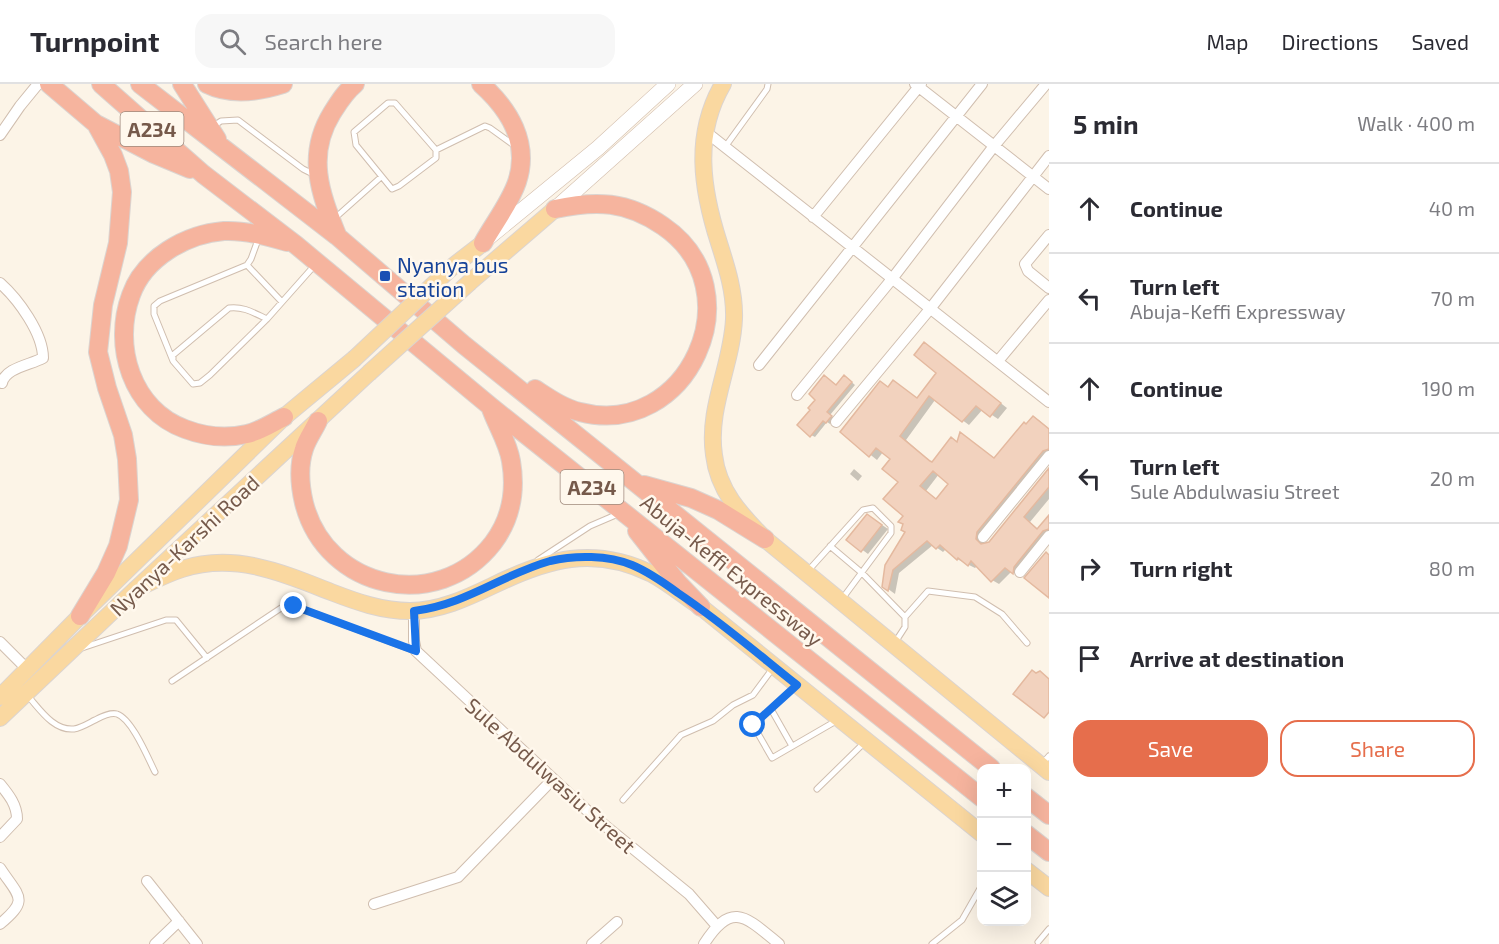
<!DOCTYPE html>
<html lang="en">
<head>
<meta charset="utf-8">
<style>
	:root { --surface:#fff; --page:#f7f7f7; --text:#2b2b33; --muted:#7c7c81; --line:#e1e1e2; --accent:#e66e4c }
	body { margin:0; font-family:"Exo 2",sans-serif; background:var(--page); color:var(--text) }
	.controls { position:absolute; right:18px; bottom:18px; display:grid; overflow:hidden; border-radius:12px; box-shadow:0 6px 24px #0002 }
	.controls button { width:54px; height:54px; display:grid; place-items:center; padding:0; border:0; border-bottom:2px solid var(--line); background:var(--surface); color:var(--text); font:30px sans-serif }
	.stop { position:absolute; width:18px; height:18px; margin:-14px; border:4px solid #1a73e8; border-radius:50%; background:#fff }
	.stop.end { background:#1a73e8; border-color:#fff; box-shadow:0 2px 6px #0008 }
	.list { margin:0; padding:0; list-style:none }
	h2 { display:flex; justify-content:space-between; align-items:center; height:78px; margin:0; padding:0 24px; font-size:26px }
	h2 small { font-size:20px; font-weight:400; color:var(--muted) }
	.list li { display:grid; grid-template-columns:39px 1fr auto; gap:18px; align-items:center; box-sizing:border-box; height:90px; padding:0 24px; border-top:2px solid var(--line) }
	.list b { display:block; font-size:22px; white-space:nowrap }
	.list p { margin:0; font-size:20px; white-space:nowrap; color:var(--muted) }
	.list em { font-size:20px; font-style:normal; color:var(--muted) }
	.actions { display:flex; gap:12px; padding:18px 24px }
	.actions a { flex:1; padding:14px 0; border:2px solid var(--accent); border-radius:18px; text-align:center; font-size:21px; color:var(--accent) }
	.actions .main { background:var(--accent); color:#fff }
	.icon { flex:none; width:33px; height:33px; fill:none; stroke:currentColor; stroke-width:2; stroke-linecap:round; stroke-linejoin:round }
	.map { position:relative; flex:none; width:1049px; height:860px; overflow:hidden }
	header { display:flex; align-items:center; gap:36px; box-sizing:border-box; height:84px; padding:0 30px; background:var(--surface); border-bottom:2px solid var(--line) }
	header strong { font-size:28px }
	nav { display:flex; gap:33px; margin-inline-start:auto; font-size:21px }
	.search { width:420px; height:54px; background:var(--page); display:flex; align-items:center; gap:15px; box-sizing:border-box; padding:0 21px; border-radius:18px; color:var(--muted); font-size:22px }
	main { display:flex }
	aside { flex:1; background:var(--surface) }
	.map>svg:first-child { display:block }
	.shadow { fill:#0003; fill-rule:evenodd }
	.building { fill:#f2d2be; stroke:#e4b99f; stroke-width:1.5; fill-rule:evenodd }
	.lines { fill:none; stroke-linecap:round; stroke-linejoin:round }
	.lane-casing { stroke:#d0beaf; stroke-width:7 }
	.street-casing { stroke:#d0beaf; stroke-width:12 }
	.secondary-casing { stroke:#d3bead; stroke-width:16 }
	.primary-casing { stroke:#dbd4d0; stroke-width:18 }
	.highway-casing { stroke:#dbd4d0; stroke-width:20 }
	.lane { stroke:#fff; stroke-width:5 }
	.street { stroke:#fff; stroke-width:10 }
	.secondary { stroke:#fff; stroke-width:15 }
	.primary { stroke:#fad8a0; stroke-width:16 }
	.highway { stroke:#f6b49e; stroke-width:18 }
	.primary-bridge-casing { stroke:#dbd4d0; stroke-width:18; stroke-linecap:butt }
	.primary-bridge { stroke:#fad8a0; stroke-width:16 }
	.route { stroke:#1a73e8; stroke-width:8 }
	.transit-dot { fill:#1a4fb4; stroke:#fff8ed; stroke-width:2 }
	.labels { text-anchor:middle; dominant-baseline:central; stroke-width:5; stroke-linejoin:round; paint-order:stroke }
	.shield { fill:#fff8ed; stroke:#9f897c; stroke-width:1.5 }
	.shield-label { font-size:20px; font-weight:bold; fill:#765a4b }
	.transit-label { font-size:21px; fill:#164399; stroke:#fff8ed; text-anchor:start }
	.street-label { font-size:21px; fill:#765a4b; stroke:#fff8ed }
</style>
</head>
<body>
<header>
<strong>Turnpoint</strong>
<div class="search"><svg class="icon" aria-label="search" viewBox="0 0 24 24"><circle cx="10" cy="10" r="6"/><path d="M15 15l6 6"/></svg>Search here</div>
<nav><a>Map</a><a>Directions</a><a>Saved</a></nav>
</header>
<main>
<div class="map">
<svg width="1049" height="860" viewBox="0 0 1049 860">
	<rect width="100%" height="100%" fill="#fcf4e7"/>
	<path class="shadow" d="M 925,260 L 1007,324 L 998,335 L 983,325 L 969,341 L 935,316 L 906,356 L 932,379 L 995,375 L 1034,333 L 1040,337 L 1049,345 L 1049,372 L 982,457 L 983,462 L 989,459 L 1049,386 L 1049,415 L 1030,438 L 1038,445 L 1049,433 L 1049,452 L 1019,492 L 1012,487 L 999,500 L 992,496 L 978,481 L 975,484 L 957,475 L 946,465 L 943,468 L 933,461 L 899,489 L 895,510 L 884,502 L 907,448 L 904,440 L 900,398 L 892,375 L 883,368 L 877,376 L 842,348 L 889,304 L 918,315 L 938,289 ZM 939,390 L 950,400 L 937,416 L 926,407 Z
		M 848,295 L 855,301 L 830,331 L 835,335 L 830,340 L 827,338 L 815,353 L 811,351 L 837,303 Z
		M 854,385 L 862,392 L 858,397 L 850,390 Z
		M 869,432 L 888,445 L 868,470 L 849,456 Z"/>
	<path class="building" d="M 924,258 L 1001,319 L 990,333 L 976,322 L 962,338 L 929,312 L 900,352 L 930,377 L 932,378 L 951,353 L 957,358 L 960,348 L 994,374 L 1024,338 L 1026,340 L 1033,332 L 1049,345 L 1049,365 L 1043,367 L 977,448 L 976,455 L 981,460 L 989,458 L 1049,384 L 1049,403 L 1024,433 L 1037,445 L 1049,431 L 1049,445 L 1043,447 L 1014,483 L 1013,490 L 1005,484 L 991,498 L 971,477 L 968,482 L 958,474 L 957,476 L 940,461 L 936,465 L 927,457 L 893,486 L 888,507 L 882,503 L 885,481 L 905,448 L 901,446 L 903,440 L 898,438 L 903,432 L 883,415 L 898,398 L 882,385 L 890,375 L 876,364 L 869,373 L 840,348 L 880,297 L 888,303 L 893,296 L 917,314 L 936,289 L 914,271 ZM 933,387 L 948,400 L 936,415 L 920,402 Z
		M 824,291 L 836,301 L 844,291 L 852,298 L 827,328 L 832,332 L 830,334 L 826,339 L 823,337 L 810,353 L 797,341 L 810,326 L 808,324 L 815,316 L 809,310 Z
		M 867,430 L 882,441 L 861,468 L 846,456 Z
		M 1046,468 L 1049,471 L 1049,514 L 1024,494 Z
		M 1032,586 L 1036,589 L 1040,587 L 1049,595 L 1049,628 L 1044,634 L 1013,610 Z"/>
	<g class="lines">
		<defs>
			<path id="lane" d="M 212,43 L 221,37 L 238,36 L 303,85 L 315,91
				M 725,63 L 767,5 L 768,0
				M 436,66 L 395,19 L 388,19 L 354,48 L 356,61 L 392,105 L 399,102 L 436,74 L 436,66 L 485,42 L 490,44 L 515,62
				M 335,134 L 381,93
				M 259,153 L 251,175 L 247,181 L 160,217 L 154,222 L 154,230 L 173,277 L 193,300 L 200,299 L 210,291 L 267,235 L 314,182
				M 247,181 L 282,218
				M 173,275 L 173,271 L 229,224 C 243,222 254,229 267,235
				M 830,462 L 862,489 L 905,533 L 905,543 L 894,560
				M 538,476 L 590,442 L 618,430
				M 807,488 L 863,426 L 873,424 L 891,442 L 891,449 L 842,515
				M 905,533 L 928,507 L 975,513 L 1002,530 L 1027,559
				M 82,564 L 166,536 L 176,536 L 207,574
				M 172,597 L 281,524 L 294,522 L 415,567
				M 796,602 L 753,641 L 772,674 L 836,637
				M 27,611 C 39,624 53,647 74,645 C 81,644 89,639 95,636 C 101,633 110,628 117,630 C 132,635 148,674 155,688
				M 771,625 L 792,662
				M 1042,680 L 1049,672
				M 817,705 L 865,658
				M 623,716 L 681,651 L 713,637 L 733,621 L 753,611 L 773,584
				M 1038,858 L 1049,845
				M 932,860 L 962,836 L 982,801"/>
			<path id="street" d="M 915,0 L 1049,105
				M 706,48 L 1049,318
				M 0,51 L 20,22 L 38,0
				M 813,133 L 921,0
				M 1049,151 L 1025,180 L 1028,187 L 1049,204
				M 0,199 C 18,215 43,249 43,274 C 30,281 5,284 2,299
				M 998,277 L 1049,216
				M 759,281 L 982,0
				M 797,311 L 892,195 L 994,62 L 1046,0
				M 836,338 L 930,225 L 1049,72
				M 983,453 L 1049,372
				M 1020,488 L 1049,452
				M 414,527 L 414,557 L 416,567 L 592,731 L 689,810 L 716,841
				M 0,558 L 28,586
				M 0,700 C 9,711 17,721 17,735 L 0,753
				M 0,784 C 19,813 30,815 0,840
				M 147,797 L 197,860
				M 374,820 L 458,793 L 553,695
				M 155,860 L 179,837
				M 592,860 L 617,838
				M 704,860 C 732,816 746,833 779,860"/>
			<path id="secondary" d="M 555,125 L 695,0
				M 488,154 L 598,64 L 668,0"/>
			<path id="primary" d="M 723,0 C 693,51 702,106 719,159 C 727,184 735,209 734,235 C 732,281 707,324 714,371 C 718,406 740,430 765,455 L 1049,688
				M 452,183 L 483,159
				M 470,198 L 555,125
				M 136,505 C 151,498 166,490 182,485 C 235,468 283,489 331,508 C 357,518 382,527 410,527 C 439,527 467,514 492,502 C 547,475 594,461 652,490 C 669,499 685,513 701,523 L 982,750
				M 0,613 L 80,532 L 284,333 L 354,275
				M 0,634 L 136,505 L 369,289
				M 1026,786 L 1049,804"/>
			<path id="highway" d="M 49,0 L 96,40 L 154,70 L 190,85
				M 101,0 L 203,90 L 296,161 L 490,322 L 982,714
				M 140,0 L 337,152 L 464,261 L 991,684
				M 182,0 L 217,55
				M 207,0 C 231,12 258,8 283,0
				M 481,0 C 509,25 530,59 517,98 C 510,119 494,139 483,159
				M 337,151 C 320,109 306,71 332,29 C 339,18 345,8 355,0
				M 535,305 C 549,314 563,324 580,328 C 687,356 757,206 663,142 C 627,117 596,116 555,125
				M 284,333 C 272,339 260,347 247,350 C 225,355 206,353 185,345 C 132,326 112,262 131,211 C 144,174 186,150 224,147 C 245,146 266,152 287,158
				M 318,337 C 314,346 307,355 304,365 C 298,383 300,402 304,419 C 326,506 438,530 493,459 C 511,435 516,406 511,377 C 508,358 496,340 490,322
				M 644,401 L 691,414 L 718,426 L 765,455
				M 637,447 L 678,499 L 701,523
				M 80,532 L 106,489 L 118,462 L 129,416 L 127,375 L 123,351 L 107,304 L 98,268 L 103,221 L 118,159 L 122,108 L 119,87 L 113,71 L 96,40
				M 1026,713 L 1049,731
				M 1026,750 L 1049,768"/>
		</defs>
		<use href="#lane" class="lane-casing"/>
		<use href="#street" class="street-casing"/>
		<use href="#secondary" class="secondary-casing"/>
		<use href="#primary" class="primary-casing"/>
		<use href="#highway" class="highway-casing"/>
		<use href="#lane" class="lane"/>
		<use href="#street" class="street"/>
		<use href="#secondary" class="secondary"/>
		<use href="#primary" class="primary"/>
		<use href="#highway" class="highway"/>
		<defs>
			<path id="primary-bridge" d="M 354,275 L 452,183
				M 369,289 L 470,198"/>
		</defs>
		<use href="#primary-bridge" class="primary-bridge-casing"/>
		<use href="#primary-bridge" class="primary-bridge"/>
	</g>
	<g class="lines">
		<path class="route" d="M 294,522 L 416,567 L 414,527 C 467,520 501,491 550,477 C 575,471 608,471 632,481 C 649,488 663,498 678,509 C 720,537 758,570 797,601 L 753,641"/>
	</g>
	<rect class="transit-dot" x="379" y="186" width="12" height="12" rx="3"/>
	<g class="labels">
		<g class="shield">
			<rect x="120.5" y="28" width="63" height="34" rx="4.5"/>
			<rect x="560.5" y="386" width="63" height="34" rx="4.5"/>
		</g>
		<g class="shield-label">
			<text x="152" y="45">A234</text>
			<text x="592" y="403">A234</text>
		</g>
		<g class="transit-label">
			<text x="397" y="180">Nyanya bus<tspan x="397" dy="24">station</tspan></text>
		</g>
		<g class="street-label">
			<text transform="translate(184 461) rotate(-43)">Nyanya-Karshi Road</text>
			<text transform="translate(732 486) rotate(39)">Abuja-Keffi Expressway</text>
			<text transform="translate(551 691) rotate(42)">Sule Abdulwasiu Street</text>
		</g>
	</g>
</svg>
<div class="controls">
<button>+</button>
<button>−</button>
<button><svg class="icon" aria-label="layers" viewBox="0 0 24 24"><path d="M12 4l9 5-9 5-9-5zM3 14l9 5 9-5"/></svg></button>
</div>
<div class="stop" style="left:753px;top:641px"></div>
<div class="stop end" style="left:294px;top:522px"></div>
</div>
<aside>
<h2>5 min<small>Walk · 400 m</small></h2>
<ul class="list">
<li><svg class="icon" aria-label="ahead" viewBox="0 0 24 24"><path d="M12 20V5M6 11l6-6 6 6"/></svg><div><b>Continue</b></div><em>40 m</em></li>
<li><svg class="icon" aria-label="left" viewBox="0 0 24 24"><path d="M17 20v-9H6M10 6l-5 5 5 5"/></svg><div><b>Turn left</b><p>Abuja-Keffi Expressway</p></div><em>70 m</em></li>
<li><svg class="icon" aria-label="ahead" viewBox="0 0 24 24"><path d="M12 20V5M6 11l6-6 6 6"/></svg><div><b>Continue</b></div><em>190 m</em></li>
<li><svg class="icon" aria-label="left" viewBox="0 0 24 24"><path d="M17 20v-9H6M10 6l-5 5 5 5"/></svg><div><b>Turn left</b><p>Sule Abdulwasiu Street</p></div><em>20 m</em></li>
<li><svg class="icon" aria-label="right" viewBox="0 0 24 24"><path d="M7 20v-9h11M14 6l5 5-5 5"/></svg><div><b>Turn right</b></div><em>80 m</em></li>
<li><svg class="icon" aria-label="arrive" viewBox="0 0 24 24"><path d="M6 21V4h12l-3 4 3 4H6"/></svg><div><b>Arrive at destination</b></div></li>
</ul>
<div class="actions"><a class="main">Save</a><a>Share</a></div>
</aside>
</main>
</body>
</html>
